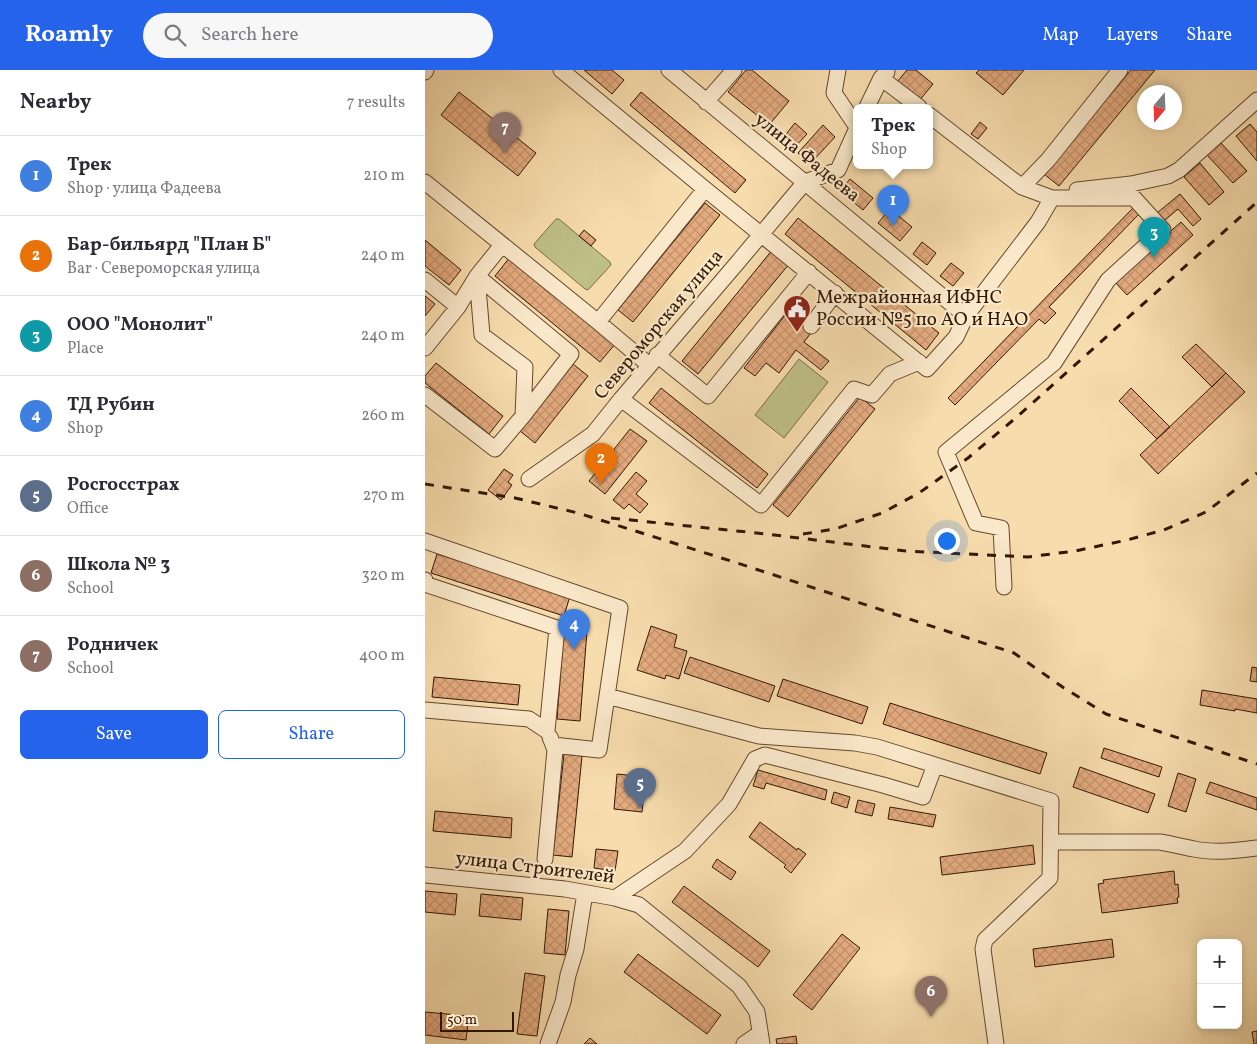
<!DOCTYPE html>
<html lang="en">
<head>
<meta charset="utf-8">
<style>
	:root { --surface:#fff; --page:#f7f7f7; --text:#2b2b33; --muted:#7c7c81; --line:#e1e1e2; --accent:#2563eb }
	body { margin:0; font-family:Vollkorn,serif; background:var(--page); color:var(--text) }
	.controls { position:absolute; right:15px; bottom:15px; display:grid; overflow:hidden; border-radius:8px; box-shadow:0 2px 8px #0003 }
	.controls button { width:45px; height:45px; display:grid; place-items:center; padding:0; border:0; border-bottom:1px solid var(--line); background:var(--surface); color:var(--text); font:25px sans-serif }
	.compass { position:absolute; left:712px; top:15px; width:45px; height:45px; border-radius:50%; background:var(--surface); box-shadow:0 2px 8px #0003; rotate:199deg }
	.scale { position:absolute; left:15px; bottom:12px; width:74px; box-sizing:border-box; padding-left:5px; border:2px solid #321803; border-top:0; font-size:14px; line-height:18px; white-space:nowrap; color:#321803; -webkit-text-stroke:4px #fae8ca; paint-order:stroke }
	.you { position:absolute; left:521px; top:470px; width:18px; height:18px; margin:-12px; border:4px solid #fff; border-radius:50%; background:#1a73e8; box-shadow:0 0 0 8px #1a73e833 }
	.badge { display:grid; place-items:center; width:32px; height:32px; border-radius:50%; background:var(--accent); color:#fff; font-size:16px; font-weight:700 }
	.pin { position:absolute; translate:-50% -41px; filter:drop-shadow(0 1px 2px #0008) }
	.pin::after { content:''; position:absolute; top:26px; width:18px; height:15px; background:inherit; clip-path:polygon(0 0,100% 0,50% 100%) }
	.popup { position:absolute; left:428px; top:34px; width:80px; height:65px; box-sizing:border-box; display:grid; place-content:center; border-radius:8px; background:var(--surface); filter:drop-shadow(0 1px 4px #0005); font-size:16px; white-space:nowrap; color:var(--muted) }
	.popup b { font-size:19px; color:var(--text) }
	.popup::after { content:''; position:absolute; left:50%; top:100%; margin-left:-10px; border:10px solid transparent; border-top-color:var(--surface) }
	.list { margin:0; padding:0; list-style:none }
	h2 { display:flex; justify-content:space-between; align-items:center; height:65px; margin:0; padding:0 20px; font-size:21px }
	h2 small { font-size:16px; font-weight:400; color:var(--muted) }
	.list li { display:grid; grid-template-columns:32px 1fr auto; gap:15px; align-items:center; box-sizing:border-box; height:80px; padding:0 20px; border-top:1px solid var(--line) }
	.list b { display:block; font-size:19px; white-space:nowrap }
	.list p { margin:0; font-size:16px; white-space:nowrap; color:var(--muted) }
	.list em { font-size:16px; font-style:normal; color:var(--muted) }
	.actions { display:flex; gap:10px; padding:15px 20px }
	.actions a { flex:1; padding:11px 0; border:1px solid var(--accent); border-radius:8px; text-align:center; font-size:18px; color:var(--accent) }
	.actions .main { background:var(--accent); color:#fff }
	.icon { flex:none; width:28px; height:28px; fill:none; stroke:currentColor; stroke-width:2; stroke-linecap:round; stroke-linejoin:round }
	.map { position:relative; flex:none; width:832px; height:974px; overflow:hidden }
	header { display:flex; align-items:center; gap:30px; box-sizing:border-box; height:70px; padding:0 25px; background:var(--accent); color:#fff }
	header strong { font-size:24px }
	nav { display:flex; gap:28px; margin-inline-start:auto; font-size:18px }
	.search { width:350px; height:45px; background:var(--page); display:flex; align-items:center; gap:12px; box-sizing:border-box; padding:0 18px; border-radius:28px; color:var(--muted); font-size:19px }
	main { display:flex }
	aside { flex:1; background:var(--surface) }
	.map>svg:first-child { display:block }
	.garden { fill:#bfbf88; stroke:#786c46 }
	.building { fill:url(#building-cross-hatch); stroke:#321803 }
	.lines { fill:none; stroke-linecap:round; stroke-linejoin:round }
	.minor-casing { stroke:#63492e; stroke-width:17 }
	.minor { stroke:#fae8ca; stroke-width:15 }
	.rail { stroke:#321803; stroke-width:3; stroke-dasharray:9 9; stroke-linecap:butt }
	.labels { text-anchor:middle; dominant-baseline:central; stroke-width:4.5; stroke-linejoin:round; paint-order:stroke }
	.street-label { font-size:19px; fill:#321803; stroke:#fae8ca }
	.poi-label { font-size:19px; fill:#321803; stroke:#fae8ca; text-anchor:start }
</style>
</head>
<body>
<header>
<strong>Roamly</strong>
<div class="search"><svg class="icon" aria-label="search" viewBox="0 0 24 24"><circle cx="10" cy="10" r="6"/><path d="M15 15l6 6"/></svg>Search here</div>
<nav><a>Map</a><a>Layers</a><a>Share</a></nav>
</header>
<main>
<aside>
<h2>Nearby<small>7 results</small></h2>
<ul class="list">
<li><span class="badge" style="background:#3f7fe0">1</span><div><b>Трек</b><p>Shop · улица Фадеева</p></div><em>210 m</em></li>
<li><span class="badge" style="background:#e8710a">2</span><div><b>Бар-бильярд &quot;План Б&quot;</b><p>Bar · Североморская улица</p></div><em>240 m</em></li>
<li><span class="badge" style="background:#0f9aa8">3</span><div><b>ООО &quot;Монолит&quot;</b><p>Place</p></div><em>240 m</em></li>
<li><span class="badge" style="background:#3f7fe0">4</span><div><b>ТД Рубин</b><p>Shop</p></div><em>260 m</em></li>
<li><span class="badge" style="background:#5c6f8a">5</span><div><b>Росгосстрах</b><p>Office</p></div><em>270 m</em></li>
<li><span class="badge" style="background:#8d6e63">6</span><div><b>Школа № 3</b><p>School</p></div><em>320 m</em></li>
<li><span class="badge" style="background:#8d6e63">7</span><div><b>Родничек</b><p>School</p></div><em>400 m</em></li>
</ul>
<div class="actions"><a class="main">Save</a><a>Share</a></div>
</aside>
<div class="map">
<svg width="832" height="974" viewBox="0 0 832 974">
	<defs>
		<pattern id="building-cross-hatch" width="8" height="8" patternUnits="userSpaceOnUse" patternTransform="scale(1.25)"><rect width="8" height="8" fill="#e4ab7f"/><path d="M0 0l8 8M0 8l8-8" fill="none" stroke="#c4926c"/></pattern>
	</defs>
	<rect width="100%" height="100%" fill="#f7dcad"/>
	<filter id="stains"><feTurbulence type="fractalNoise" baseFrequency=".004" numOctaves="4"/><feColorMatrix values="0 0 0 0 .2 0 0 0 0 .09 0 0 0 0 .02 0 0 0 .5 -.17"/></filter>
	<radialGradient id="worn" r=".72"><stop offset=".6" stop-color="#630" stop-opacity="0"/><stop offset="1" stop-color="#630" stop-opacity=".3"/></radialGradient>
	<path class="garden" d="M 131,149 L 134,149 L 185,192 L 186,195 L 163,220 L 160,219 L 110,177 L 109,174 Z
		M 374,289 L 403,312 L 359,368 L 330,345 Z"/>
	<path class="building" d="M 159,0 L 187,0 L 199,10 L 187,24 Z
		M 321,0 L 327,0 L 364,31 L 344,55 L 303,22 Z
		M 482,0 L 491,0 L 508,14 L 494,31 L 472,12 Z
		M 554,0 L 599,0 L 578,25 L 551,3 Z
		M 706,0 L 730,0 L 634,116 L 619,104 Z
		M 34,22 L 111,83 L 93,106 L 16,45 Z
		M 216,22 L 321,110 L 310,123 L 205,35 Z
		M 555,52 L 562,58 L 553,69 L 546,64 Z
		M 370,53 L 382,64 L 368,79 L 357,69 Z
		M 825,54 L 832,62 L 832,91 L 811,66 Z
		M 398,55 L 410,67 L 385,94 L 373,83 Z
		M 796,73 L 822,101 L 808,113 L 782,85 Z
		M 775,93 L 799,122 L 784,135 L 759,107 Z
		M 425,109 L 448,128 L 438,140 L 415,121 Z
		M 755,124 L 776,149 L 768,156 L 753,139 L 739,151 L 732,143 Z
		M 280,133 L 295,145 L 208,252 L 193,240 Z
		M 708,138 L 714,144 L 624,237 L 631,243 L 620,254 L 614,249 L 530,335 L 523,328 Z
		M 465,139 L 487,157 L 475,171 L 453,153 Z
		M 373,148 L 514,263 L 501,280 L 360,164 Z
		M 756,152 L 768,165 L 702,225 L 689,211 Z
		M 159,160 L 171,170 L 166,176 L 154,166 Z
		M 0,170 L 36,200 L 24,215 L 0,196 Z
		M 497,172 L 511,183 L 502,195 L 488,184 Z
		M 348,179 L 365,193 L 273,304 L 257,291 Z
		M 85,187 L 191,273 L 175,292 L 70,206 Z
		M 526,193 L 539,203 L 528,216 L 515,206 Z
		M 0,226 L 10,234 L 0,246 Z
		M 361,244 L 386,263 L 379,272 L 404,291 L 396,300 L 371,280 L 354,303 L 341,293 L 330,306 L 319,298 Z
		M 771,274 L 801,303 L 787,317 L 757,287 Z
		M 11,293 L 78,346 L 64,364 L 0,313 L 0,306 Z
		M 148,294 L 163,306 L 110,373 L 95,361 Z
		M 801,303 L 820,322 L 733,404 L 715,385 Z
		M 236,318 L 343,404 L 332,418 L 224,333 Z
		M 706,318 L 745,357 L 732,369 L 694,331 Z
		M 435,327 L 450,339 L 363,447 L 348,435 Z
		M 205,359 L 222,371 L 180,424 L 164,411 Z
		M 79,399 L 88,405 L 83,412 L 87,415 L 76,430 L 63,420 Z
		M 211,402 L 222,411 L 211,424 L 223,434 L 215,443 L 204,434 L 199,439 L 188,430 Z
		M 12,484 L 145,526 L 139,546 L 6,503 Z
		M 140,546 L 163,548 L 155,651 L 132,649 Z
		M 226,556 L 252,565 L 249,577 L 262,581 L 254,609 L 241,605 L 240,609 L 212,600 Z
		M 265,587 L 350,616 L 344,632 L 259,603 Z
		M 827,597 L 832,598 L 832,612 L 825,611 Z
		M 9,607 L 95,615 L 93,635 L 7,627 Z
		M 358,609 L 443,637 L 437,654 L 352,626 Z
		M 777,620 L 832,629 L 832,643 L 810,639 L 810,641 L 775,635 Z
		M 465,633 L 622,683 L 615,704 L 458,654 Z
		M 679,678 L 737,697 L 734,707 L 676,688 Z
		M 139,684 L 157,686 L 147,787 L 128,785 Z
		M 655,697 L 730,724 L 723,743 L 648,717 Z
		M 333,700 L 402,720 L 400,730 L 341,713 L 339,719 L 328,716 Z
		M 753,703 L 771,709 L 761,742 L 743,736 Z
		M 192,704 L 221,707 L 217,742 L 189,739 Z
		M 785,712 L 832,728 L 832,740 L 781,723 Z
		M 409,722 L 425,727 L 422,738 L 406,733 Z
		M 433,730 L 450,734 L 447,746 L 430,742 Z
		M 465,737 L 511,745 L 508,757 L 463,749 Z
		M 10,741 L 87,748 L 86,768 L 8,761 Z
		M 335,752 L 372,780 L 373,778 L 381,784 L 366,803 L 359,797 L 361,795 L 324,767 Z
		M 608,775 L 610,794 L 517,805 L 515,787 Z
		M 171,779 L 193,781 L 190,801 L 169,798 Z
		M 292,789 L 311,802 L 306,810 L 287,797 Z
		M 749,801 L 750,815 L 753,814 L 754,827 L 752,828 L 753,833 L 677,843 L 673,814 L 679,813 L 678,810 Z
		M 259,816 L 345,881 L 333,897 L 247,832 Z
		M 0,821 L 32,824 L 30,845 L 0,842 Z
		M 56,824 L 98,828 L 96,850 L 54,846 Z
		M 123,839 L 144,841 L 140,885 L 119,883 Z
		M 417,864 L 435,878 L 387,940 L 368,925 Z
		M 687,869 L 689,887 L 610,897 L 608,879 Z
		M 213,884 L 296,945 L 282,964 L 199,902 Z
		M 100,903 L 120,906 L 112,966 L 92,964 Z
		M 0,942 L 44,946 L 41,970 L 0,965 Z
		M 832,961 L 832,974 L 829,974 L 827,962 Z
		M 371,966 L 372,974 L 352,974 L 351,969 Z
		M 165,968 L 172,974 L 159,974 Z"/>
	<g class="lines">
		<defs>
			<path id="minor" d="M 136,0 L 280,119 L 502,299 L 531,267 L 541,246 L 613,152 L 627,128 L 597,117 L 504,45
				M 244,0 L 541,246
				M 413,0 L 409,23 L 432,57
				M 0,2 L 1,0
				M 456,8 L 494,37
				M 281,32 L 309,0
				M 442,37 L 456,8 L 462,2
				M 0,112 L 173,252 L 224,295
				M 380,112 L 413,100 L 432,58
				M 597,117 L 623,90 L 695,0
				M 652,120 L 706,114 L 743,106 L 754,100 L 832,30
				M 0,210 L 33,237
				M 173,252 L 280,119
				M 386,256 L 410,223
				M 0,278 L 33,237 L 52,206 L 77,175
				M 232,285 L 283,326 L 384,202
				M 0,325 L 70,379 L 98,346 L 146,284 L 52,206 L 57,265 L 100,297 L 98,346
				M 196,329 L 336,435 L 429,319 L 447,325 L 465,304 L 494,292
				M 104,409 L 168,364 L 196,329 L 313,192 L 380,112
				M 0,471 L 195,538 L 174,680 L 128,675
				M 0,510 L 0,514 L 132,558 L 122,661 L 104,649 L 0,640
				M 579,517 L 576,458 L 551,453 L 521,382 L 629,293 L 683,210 L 738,160 L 709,128 L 627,128
				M 182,626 L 334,666 L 430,673 L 452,677 L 626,731 L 625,808 L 560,870 L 558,879 L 571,974
				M 626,772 L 735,772 C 747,774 758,777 769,779 C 789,783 812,781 832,778
				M 120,789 L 130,680 L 125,667
				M 0,805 L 140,819 L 190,828 L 214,835 L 314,916 L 332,942 L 337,974
				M 190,828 L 260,781 L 304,734 L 330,689 L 340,685 L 458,715 L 498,727 L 510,695
				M 123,974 L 138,932 L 143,905 L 151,879 L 160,823
				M 319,974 L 335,963"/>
		</defs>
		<use href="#minor" class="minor-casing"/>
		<use href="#minor" class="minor"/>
		<path class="rail" d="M 0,414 L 90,428 L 153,443 L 306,491 L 589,583 L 639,618 L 681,644 L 832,694
			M 186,448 L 341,464 L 481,481 L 603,487 L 650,481 L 702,470 L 739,460 L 781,442 L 832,403
			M 378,464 L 410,459 L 457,443 L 494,423 L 543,388 L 593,346 L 832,132"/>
	</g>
	<defs>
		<symbol id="civic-pin" viewBox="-11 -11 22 30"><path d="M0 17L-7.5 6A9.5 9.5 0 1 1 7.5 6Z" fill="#8f2418" stroke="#fae8ca"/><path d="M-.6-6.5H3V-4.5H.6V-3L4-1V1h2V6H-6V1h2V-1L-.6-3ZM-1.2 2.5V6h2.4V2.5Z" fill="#fff"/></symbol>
	</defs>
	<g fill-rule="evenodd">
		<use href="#civic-pin" x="356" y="223" width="32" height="43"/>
	</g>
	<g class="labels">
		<g class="street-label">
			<text transform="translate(382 88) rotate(39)">улица Фадеева</text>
			<text transform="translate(234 255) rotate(-50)">Североморская улица</text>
			<text transform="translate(110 798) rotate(7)">улица Строителей</text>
		</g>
		<g class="poi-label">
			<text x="391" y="228">Межрайонная ИФНС<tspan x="391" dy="22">России №5 по АО и НАО</tspan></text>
		</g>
	</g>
	<rect width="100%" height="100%" filter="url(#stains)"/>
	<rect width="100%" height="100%" fill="url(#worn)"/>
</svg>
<div class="controls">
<button>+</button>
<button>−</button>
</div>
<svg class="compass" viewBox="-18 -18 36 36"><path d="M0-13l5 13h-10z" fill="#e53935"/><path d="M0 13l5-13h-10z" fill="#7c7c81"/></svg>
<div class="scale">50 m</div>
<div class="you"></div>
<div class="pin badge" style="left:468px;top:156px;background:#3f7fe0">1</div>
<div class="popup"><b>Трек</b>Shop</div>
<div class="pin badge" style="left:176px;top:414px;background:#e8710a">2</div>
<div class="pin badge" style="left:729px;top:188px;background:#0f9aa8">3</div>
<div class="pin badge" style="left:149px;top:580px;background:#3f7fe0">4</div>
<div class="pin badge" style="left:215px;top:739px;background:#5c6f8a">5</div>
<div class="pin badge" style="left:506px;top:947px;background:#8d6e63">6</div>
<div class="pin badge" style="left:80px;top:83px;background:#8d6e63">7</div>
</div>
</main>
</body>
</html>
